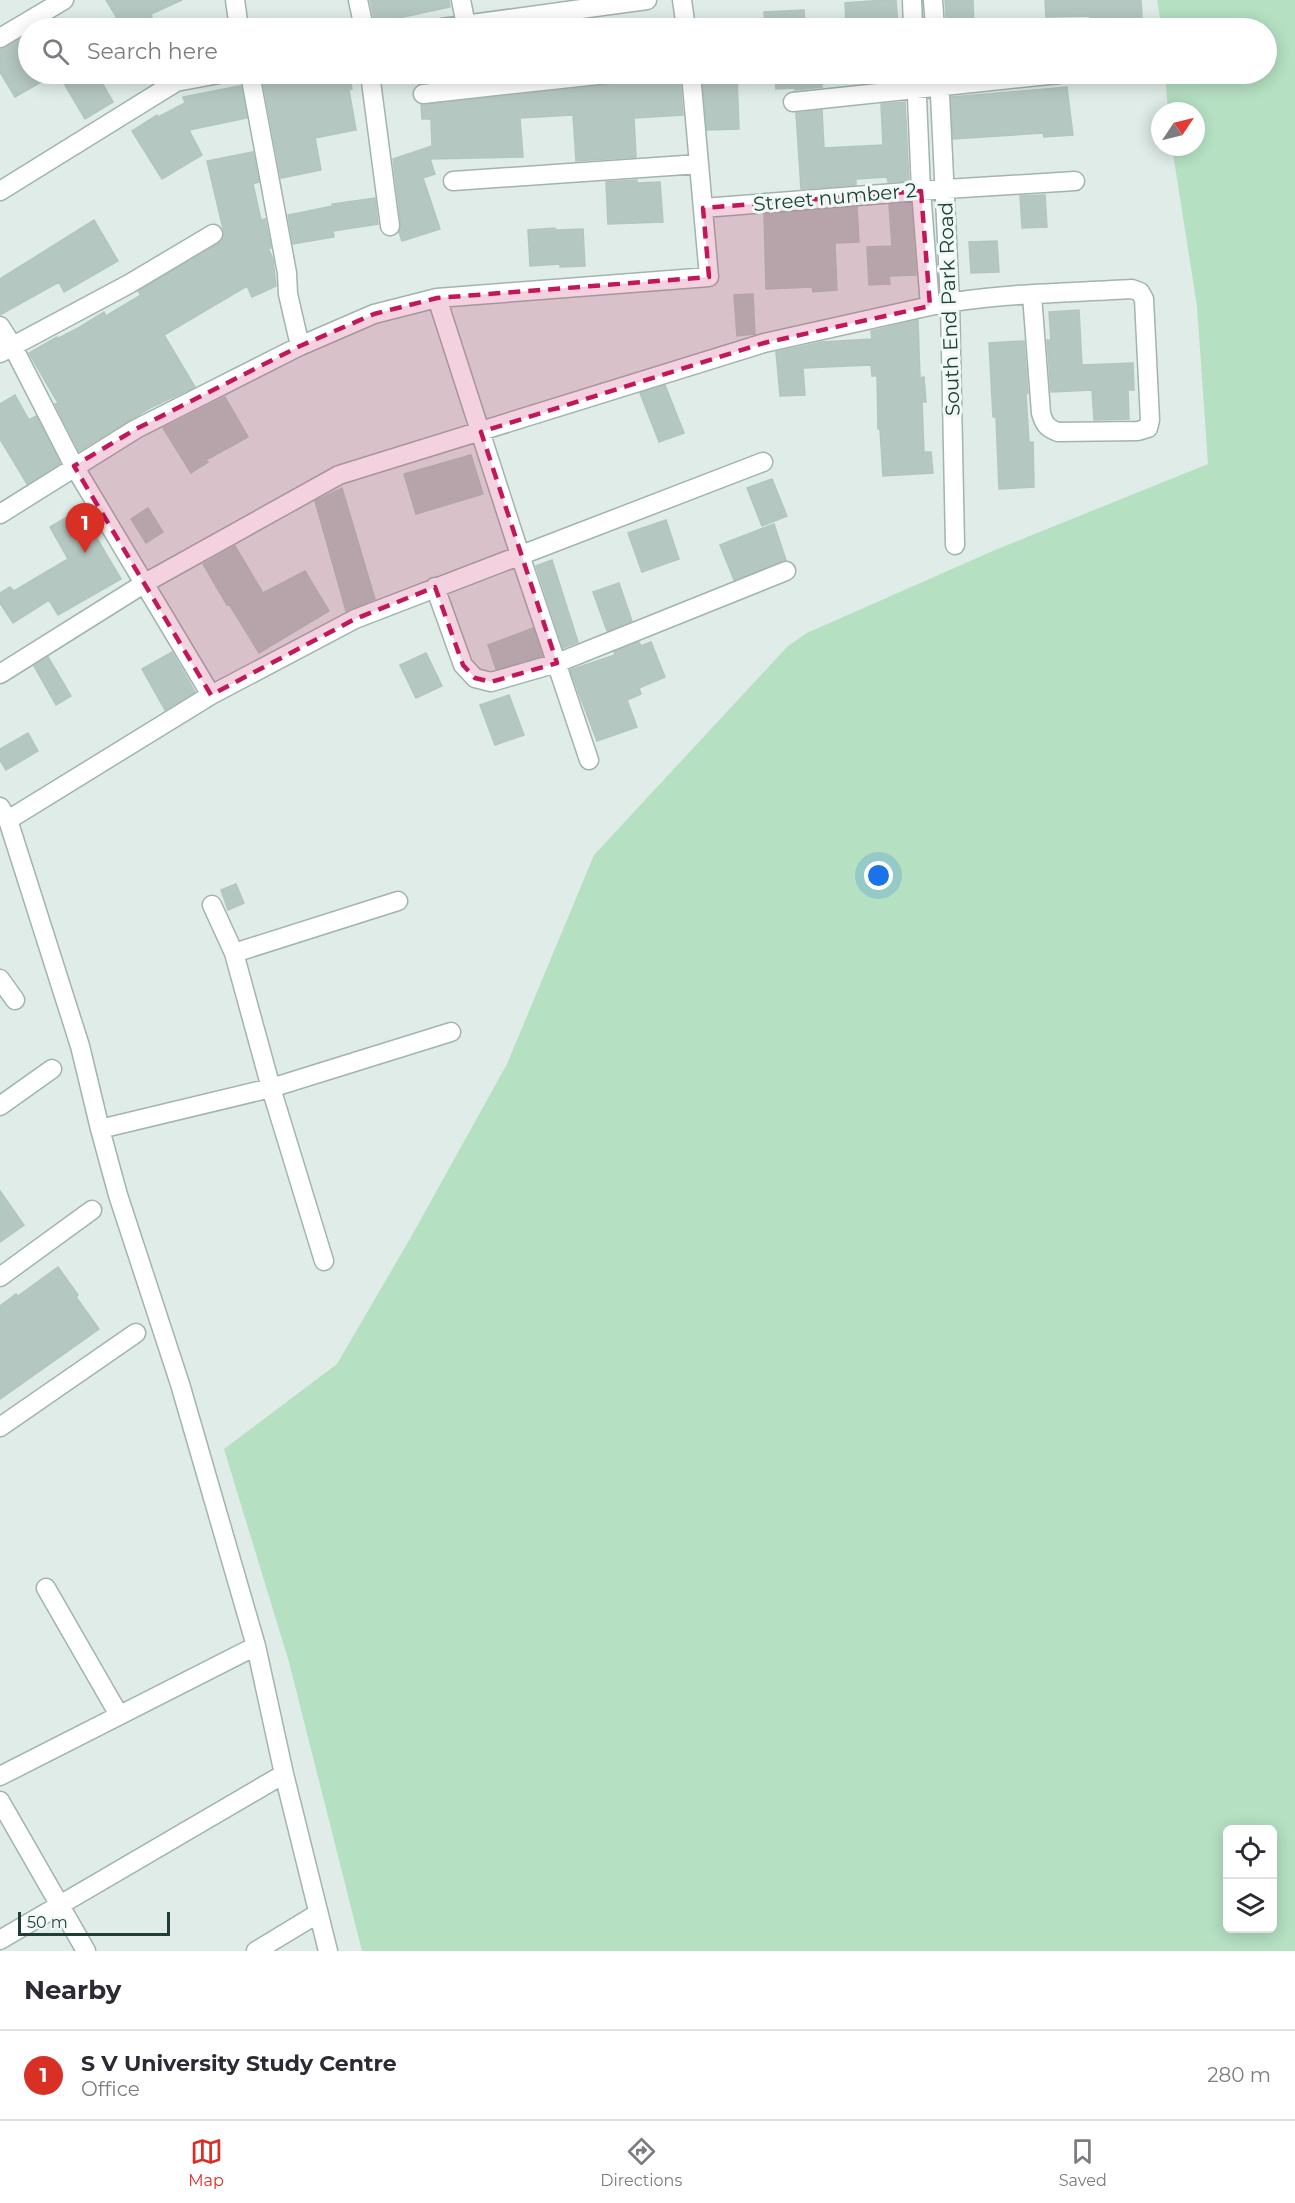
<!DOCTYPE html>
<html lang="en">
<head>
<meta charset="utf-8">
<style>
	:root { --surface:#fff; --page:#f7f7f7; --text:#2b2b33; --muted:#7c7c81; --line:#e1e1e2; --accent:#d93025 }
	body { margin:0; font-family:Montserrat,sans-serif; background:var(--page); color:var(--text) }
	.controls { position:absolute; right:18px; bottom:18px; display:grid; overflow:hidden; border-radius:9px; box-shadow:0 3px 15px #0003 }
	.controls button { width:54px; height:54px; display:grid; place-items:center; padding:0; border:0; border-bottom:2px solid var(--line); background:var(--surface); color:var(--text); font:30px sans-serif }
	.compass { position:absolute; left:1151px; top:102px; width:54px; height:54px; border-radius:50%; background:var(--surface); box-shadow:0 3px 15px #0003; rotate:55deg }
	.scale { position:absolute; left:18px; bottom:15px; width:152px; box-sizing:border-box; padding-left:6px; border:3px solid #1e3e37; border-top:0; font-size:16px; line-height:21px; white-space:nowrap; color:#1e3e37; -webkit-text-stroke:4px #f0f9f5; paint-order:stroke }
	.you { position:absolute; left:879px; top:876px; width:21px; height:21px; margin:-15px; border:4px solid #fff; border-radius:50%; background:#1a73e8; box-shadow:0 0 0 9px #1a73e833 }
	.badge { display:grid; place-items:center; width:39px; height:39px; border-radius:50%; background:var(--accent); color:#fff; font-size:20px; font-weight:700 }
	.pin { position:absolute; translate:-50% -50px; filter:drop-shadow(0 2px 3px #0008) }
	.pin::after { content:''; position:absolute; top:32px; width:21px; height:18px; background:inherit; clip-path:polygon(0 0,100% 0,50% 100%) }
	.list { margin:0; padding:0; list-style:none }
	h2 { display:flex; justify-content:space-between; align-items:center; height:78px; margin:0; padding:0 24px; font-size:26px }
	h2 small { font-size:20px; font-weight:400; color:var(--muted) }
	.list li { display:grid; grid-template-columns:39px 1fr auto; gap:18px; align-items:center; box-sizing:border-box; height:90px; padding:0 24px; border-top:2px solid var(--line) }
	.list b { display:block; font-size:22px; white-space:nowrap }
	.list p { margin:0; font-size:20px; white-space:nowrap; color:var(--muted) }
	.list em { font-size:20px; font-style:normal; color:var(--muted) }
	.icon { flex:none; width:33px; height:33px; fill:none; stroke:currentColor; stroke-width:2; stroke-linecap:round; stroke-linejoin:round }
	.map { position:relative; flex:none; width:1295px; height:1951px; overflow:hidden }
	.search { position:absolute; background:var(--surface); box-shadow:0 3px 15px #0003; left:18px; right:18px; top:18px; height:66px; display:flex; align-items:center; gap:15px; box-sizing:border-box; padding:0 21px; border-radius:33px; color:var(--muted); font-size:22px }
	.sheet { height:168px; background:var(--surface) }
	nav { display:flex; justify-content:space-around; align-items:center; box-sizing:border-box; height:84px; border-top:2px solid var(--line); background:var(--surface); font-size:16px; color:var(--muted) }
	nav a { display:grid; justify-items:center; gap:3px }
	nav .on { color:var(--accent) }
	.map>svg:first-child { display:block }
	.green { fill:#b5e0c2; fill-rule:evenodd }
	.building { fill:#b4c7c0; stroke:#b1c7be; stroke-width:1.5 }
	.lines { fill:none; stroke-linecap:round; stroke-linejoin:round }
	.minor-casing { stroke:#a1b4af; stroke-width:21 }
	.minor { stroke:#fff; stroke-width:18 }
	.marked { fill:#c2185b; fill-opacity:0.2; stroke:#c2185b; stroke-width:4.5; stroke-dasharray:12 8; stroke-linejoin:round }
	.labels { text-anchor:middle; dominant-baseline:central; stroke-width:6; stroke-linejoin:round; paint-order:stroke }
	.street-label { font-size:20px; fill:#1e3e37; stroke:#f0f9f5 }
</style>
</head>
<body>
<div class="map">
<svg width="1295" height="1951" viewBox="0 0 1295 1951">
	<rect width="100%" height="100%" fill="#dfece7"/>
	<path class="green" d="M 1157,0 L 1295,0 L 1295,1951 L 362,1951 L 289,1662 L 224,1449 L 337,1364 L 411,1237 L 507,1064 L 594,855 L 788,646 L 807,633 L 995,550 L 1208,464 L 1197,306 L 1172,147 L 1196,147 L 1196,111 L 1168,111 L 1165,74 L 1266,74 L 1266,28 L 1162,28 ZM 1228,1830 L 1272,1830 L 1272,1928 L 1228,1928 Z"/>
	<path class="building" d="M 106,0 L 182,0 L 151,14 L 152,17 L 132,28 L 123,28 Z
		M 370,0 L 449,0 L 450,7 L 375,23 Z
		M 885,0 L 896,0 L 898,28 L 846,28 L 845,3 Z
		M 945,0 L 973,0 L 974,28 L 947,28 Z
		M 1045,0 L 1141,0 L 1142,17 L 1090,19 L 1090,16 L 1046,17 Z
		M 804,10 L 805,28 L 765,28 L 764,12 Z
		M 23,37 L 28,46 L 28,74 L 55,74 L 15,97 L 0,72 L 0,49 Z
		M 73,74 L 97,74 L 113,102 L 85,119 L 62,80 Z
		M 321,74 L 349,74 L 352,89 L 349,90 L 356,130 L 315,138 L 321,170 L 281,178 L 263,82 Z
		M 419,74 L 507,74 L 420,84 Z
		M 737,74 L 739,129 L 707,130 L 702,76 Z
		M 775,74 L 822,74 L 822,87 L 795,90 L 795,88 L 776,89 Z
		M 680,79 L 683,115 L 634,118 L 636,157 L 576,161 L 573,115 L 520,118 L 523,157 L 430,159 L 435,174 L 423,178 L 440,229 L 402,241 L 399,232 L 401,225 L 393,159 L 432,146 L 431,119 L 422,119 L 421,105 L 608,85 L 615,82 Z
		M 239,86 L 241,86 L 247,118 L 189,130 L 202,155 L 162,179 L 132,131 L 157,115 L 158,117 L 185,103 L 183,97 Z
		M 1067,87 L 1073,135 L 1044,137 L 1043,133 L 953,139 L 951,97 Z
		M 905,102 L 909,181 L 888,182 L 887,177 L 856,179 L 856,185 L 801,189 L 796,113 L 822,110 L 824,148 L 883,145 L 881,104 Z
		M 253,152 L 259,182 L 253,184 L 261,220 L 265,219 L 271,248 L 268,248 L 273,259 L 276,286 L 252,297 L 247,286 L 164,335 L 195,387 L 150,408 L 79,451 L 55,404 L 58,403 L 29,353 L 57,337 L 57,339 L 80,327 L 104,312 L 106,316 L 141,295 L 138,291 L 219,243 L 224,233 L 207,161 Z
		M 637,180 L 637,183 L 660,182 L 663,222 L 608,224 L 606,182 Z
		M 1045,195 L 1047,227 L 1022,228 L 1020,196 Z
		M 375,198 L 378,224 L 333,231 L 334,237 L 293,244 L 288,215 L 333,206 L 332,204 Z
		M 911,203 L 916,275 L 889,276 L 890,284 L 869,285 L 867,247 L 892,246 L 889,205 Z
		M 857,207 L 859,242 L 835,243 L 837,290 L 813,292 L 812,287 L 766,289 L 764,214 Z
		M 94,220 L 118,261 L 64,292 L 59,282 L 0,315 L 0,279 Z
		M 555,228 L 555,230 L 583,229 L 585,266 L 560,267 L 560,264 L 530,266 L 528,230 Z
		M 997,241 L 999,272 L 971,273 L 969,242 Z
		M 753,294 L 755,334 L 737,336 L 734,295 Z
		M 1079,310 L 1082,365 L 1133,363 L 1134,390 L 1128,390 L 1129,419 L 1094,420 L 1092,390 L 1051,392 L 1047,340 L 1051,340 L 1049,312 Z
		M 918,320 L 920,378 L 924,377 L 926,402 L 922,402 L 924,452 L 931,452 L 933,473 L 883,476 L 880,429 L 878,429 L 877,376 L 872,376 L 871,365 L 803,368 L 805,395 L 780,396 L 776,352 L 822,342 L 872,339 L 871,331 Z
		M 1024,341 L 1028,393 L 1026,394 L 1029,442 L 1033,442 L 1034,487 L 999,489 L 996,417 L 993,417 L 989,343 Z
		M 665,385 L 684,433 L 659,442 L 640,393 Z
		M 15,395 L 29,420 L 36,416 L 60,463 L 27,484 L 0,439 L 0,404 Z
		M 225,397 L 248,437 L 206,460 L 208,462 L 191,473 L 163,428 Z
		M 471,455 L 483,494 L 416,514 L 404,474 Z
		M 772,479 L 787,516 L 762,526 L 747,488 Z
		M 342,488 L 375,599 L 346,611 L 315,501 Z
		M 82,508 L 95,528 L 92,530 L 121,579 L 58,615 L 49,600 L 13,623 L 0,603 L 0,593 L 10,587 L 14,591 L 68,559 L 50,527 Z
		M 148,508 L 163,532 L 146,543 L 131,519 Z
		M 666,520 L 679,559 L 642,572 L 628,533 Z
		M 774,524 L 786,560 L 734,580 L 720,545 Z
		M 235,546 L 263,593 L 305,571 L 329,611 L 259,653 L 229,604 L 227,605 L 203,564 Z
		M 552,560 L 578,642 L 563,648 L 536,566 Z
		M 619,583 L 632,621 L 607,631 L 593,592 Z
		M 533,628 L 542,656 L 496,669 L 488,645 Z
		M 639,642 L 641,646 L 651,642 L 665,677 L 639,688 L 641,694 L 627,700 L 637,727 L 597,741 L 570,670 L 615,655 L 614,652 Z
		M 172,652 L 195,692 L 165,710 L 142,669 Z
		M 426,653 L 442,686 L 416,698 L 400,665 Z
		M 48,657 L 71,696 L 56,705 L 34,666 Z
		M 509,695 L 524,735 L 495,745 L 480,705 Z
		M 28,733 L 38,751 L 6,770 L 0,760 L 0,749 Z
		M 236,884 L 244,903 L 228,910 L 221,890 Z
		M 0,1191 L 24,1225 L 0,1242 Z
		M 58,1267 L 78,1295 L 76,1297 L 99,1329 L 0,1399 L 0,1306 L 16,1294 L 18,1296 Z"/>
	<g class="lines">
		<defs>
			<path id="minor" d="M 235,0 L 239,28
				M 358,0 L 364,28
				M 461,0 L 466,25
				M 682,0 L 686,28
				M 912,0 L 913,28
				M 933,0 L 935,28
				M 442,28 L 647,0
				M 0,38 L 64,0
				M 250,74 L 287,273 L 288,294 L 300,346
				M 370,74 L 390,226
				M 916,74 L 921,191 L 930,306
				M 939,74 L 950,302 L 955,545
				M 423,94 L 607,74
				M 793,102 L 1059,74
				M 453,181 L 699,164
				M 0,191 L 176,82 L 219,74
				M 703,208 L 946,189 L 1075,181
				M 437,298 L 520,555 L 589,760
				M 0,326 L 12,345 L 74,466 L 211,695
				M 0,353 L 129,284 L 213,234
				M 0,514 L 136,429 L 300,346 L 374,314 L 437,298 L 709,277 L 691,74
				M 435,587 L 463,665 L 475,678 L 491,682 L 557,663 L 786,571
				M 0,674 L 145,583 L 339,475 L 764,343 L 930,306 C 996,293 1065,293 1132,289 L 1140,292 L 1144,299 L 1150,420 L 1148,428 L 1138,431 L 1058,432 C 1047,428 1044,424 1041,413 L 1032,295
				M 0,807 L 8,820 L 80,1046 L 100,1129 L 118,1195 L 180,1384 L 256,1646 L 284,1774 L 328,1951
				M 8,820 L 211,695 L 355,619 L 763,462
				M 212,905 L 234,953 L 271,1088 L 324,1261
				M 234,953 L 398,901
				M 0,979 L 15,1000
				M 0,1106 L 52,1069
				M 100,1129 L 271,1088 L 451,1032
				M 0,1277 L 92,1210
				M 0,1427 L 136,1333
				M 46,1588 L 119,1715
				M 0,1776 L 256,1646
				M 0,1801 L 86,1951
				M 0,1940 L 284,1774
				M 256,1951 L 317,1914"/>
		</defs>
		<use href="#minor" class="minor-casing"/>
		<use href="#minor" class="minor"/>
	</g>
	<path class="marked" d="M 921,191 L 930,306 L 764,343 L 481,432 L 557,663 L 491,682 L 475,678 L 463,665 L 435,587 L 355,619 L 211,695 L 74,466 L 136,429 L 300,346 L 374,314 L 437,298 L 709,277 L 703,208 Z"/>
	<g class="labels">
		<g class="street-label">
			<text transform="translate(835 197) rotate(-5)">Street number 2</text>
			<text transform="translate(949 309) rotate(-92)">South End Park Road</text>
		</g>
	</g>
</svg>
<div class="controls">
<button><svg class="icon" aria-label="locate" viewBox="0 0 24 24"><circle cx="12" cy="12" r="6"/><path d="M12 2v4M12 18v4M2 12h4M18 12h4"/></svg></button>
<button><svg class="icon" aria-label="layers" viewBox="0 0 24 24"><path d="M12 4l9 5-9 5-9-5zM3 14l9 5 9-5"/></svg></button>
</div>
<svg class="compass" viewBox="-18 -18 36 36"><path d="M0-13l5 13h-10z" fill="#e53935"/><path d="M0 13l5-13h-10z" fill="#7c7c81"/></svg>
<div class="scale">50 m</div>
<div class="you"></div>
<div class="pin badge" style="left:85px;top:553px">1</div>
<div class="search"><svg class="icon" aria-label="search" viewBox="0 0 24 24"><circle cx="10" cy="10" r="6"/><path d="M15 15l6 6"/></svg>Search here</div>
</div>
<section class="sheet">
<h2>Nearby<small></small></h2>
<ul class="list">
<li><span class="badge">1</span><div><b>S V University Study Centre</b><p>Office</p></div><em>280 m</em></li>
</ul>
</section>
<nav>
<a class="on"><svg class="icon" aria-label="map" viewBox="0 0 24 24"><path d="M3 6l6-2 6 2 6-2v14l-6 2-6-2-6 2zM9 4v14M15 6v14"/></svg>Map</a>
<a><svg class="icon" aria-label="directions" viewBox="0 0 24 24"><path d="M12 3l9 9-9 9-9-9zM9 14v-3h6M13 9l2 2-2 2"/></svg>Directions</a>
<a><svg class="icon" aria-label="saved" viewBox="0 0 24 24"><path d="M7 4h10v16l-5-4-5 4z"/></svg>Saved</a>
</nav>
</body>
</html>
